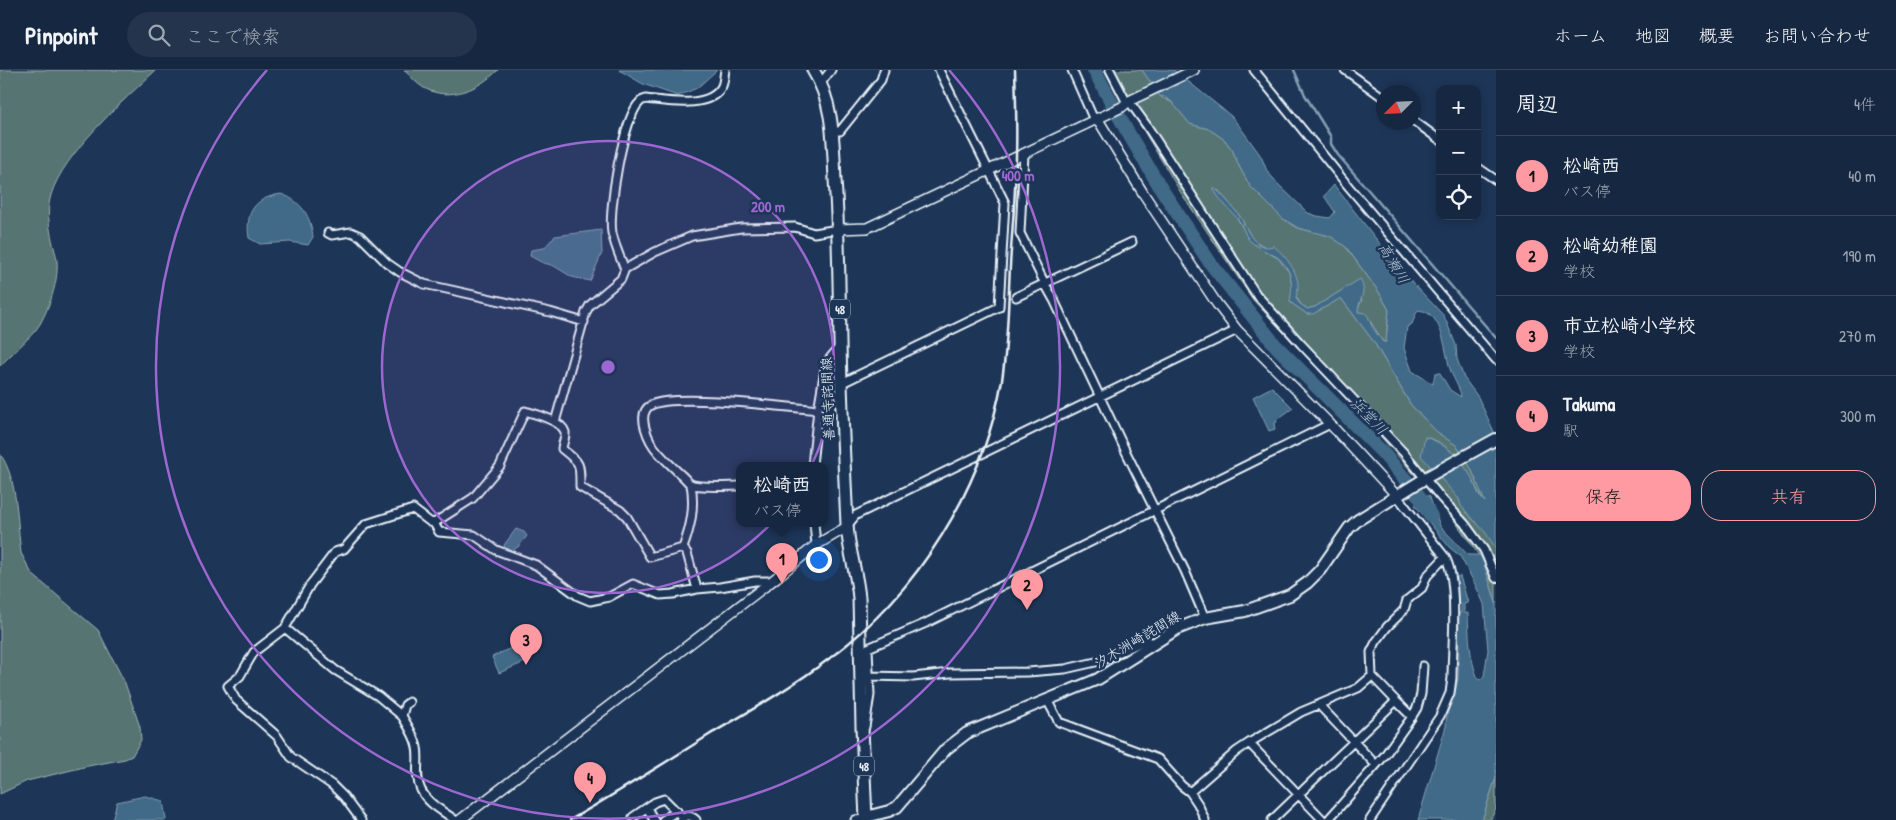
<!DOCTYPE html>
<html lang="ja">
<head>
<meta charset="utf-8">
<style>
	:root { --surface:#162841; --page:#23344c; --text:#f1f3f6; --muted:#9ea6b1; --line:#35445a; --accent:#ff9aa2 }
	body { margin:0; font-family:"Patrick Hand","Klee One",sans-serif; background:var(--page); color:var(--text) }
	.controls { position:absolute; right:15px; top:15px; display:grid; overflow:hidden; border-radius:10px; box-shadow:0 2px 8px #0003 }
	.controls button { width:45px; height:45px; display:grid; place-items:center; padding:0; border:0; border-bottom:1px solid var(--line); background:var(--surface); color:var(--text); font:25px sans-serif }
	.compass { position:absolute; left:1376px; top:15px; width:45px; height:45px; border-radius:50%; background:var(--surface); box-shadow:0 2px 8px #0003; rotate:246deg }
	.you { position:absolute; left:818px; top:489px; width:18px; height:18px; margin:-12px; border:4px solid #fff; border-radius:50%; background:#1a73e8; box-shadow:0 0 0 8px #1a73e833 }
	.badge { display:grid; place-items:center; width:32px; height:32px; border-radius:50%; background:var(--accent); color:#111; font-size:16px; font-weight:700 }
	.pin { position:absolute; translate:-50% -41px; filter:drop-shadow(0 1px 2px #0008) }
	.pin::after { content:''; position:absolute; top:26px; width:18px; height:15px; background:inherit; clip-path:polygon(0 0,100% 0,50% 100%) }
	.popup { position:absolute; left:736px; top:392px; width:92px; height:65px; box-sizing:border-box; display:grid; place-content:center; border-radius:10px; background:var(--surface); filter:drop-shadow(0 1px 4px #0005); font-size:16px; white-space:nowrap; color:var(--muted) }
	.popup b { font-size:19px; color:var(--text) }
	.popup::after { content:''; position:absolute; left:50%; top:100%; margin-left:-10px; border:10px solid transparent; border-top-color:var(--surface) }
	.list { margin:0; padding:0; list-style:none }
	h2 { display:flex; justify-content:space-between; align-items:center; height:65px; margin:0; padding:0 20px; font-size:21px }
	h2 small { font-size:16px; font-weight:400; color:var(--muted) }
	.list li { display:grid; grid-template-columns:32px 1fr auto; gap:15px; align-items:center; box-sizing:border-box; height:80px; padding:0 20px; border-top:1px solid var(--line) }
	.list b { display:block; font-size:19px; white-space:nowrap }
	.list p { margin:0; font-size:16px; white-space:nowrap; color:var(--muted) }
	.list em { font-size:16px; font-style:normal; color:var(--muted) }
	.actions { display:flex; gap:10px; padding:15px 20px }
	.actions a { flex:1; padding:11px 0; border:1px solid var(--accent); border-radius:20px; text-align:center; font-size:18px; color:var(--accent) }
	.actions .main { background:var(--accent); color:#111 }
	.icon { flex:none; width:28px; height:28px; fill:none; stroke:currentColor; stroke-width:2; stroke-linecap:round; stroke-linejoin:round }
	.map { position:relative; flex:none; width:1496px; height:750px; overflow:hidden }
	header { display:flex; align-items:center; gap:30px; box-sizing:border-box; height:70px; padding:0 25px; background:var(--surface); border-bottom:1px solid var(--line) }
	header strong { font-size:24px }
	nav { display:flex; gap:28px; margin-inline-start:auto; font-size:18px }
	.search { width:350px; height:45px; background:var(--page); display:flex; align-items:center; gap:12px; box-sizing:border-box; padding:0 18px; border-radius:28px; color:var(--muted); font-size:19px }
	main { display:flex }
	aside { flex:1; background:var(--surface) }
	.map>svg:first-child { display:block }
	.green { fill:#577472; stroke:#a0b2b5 }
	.water { fill:#406a87; stroke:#83a0b4; fill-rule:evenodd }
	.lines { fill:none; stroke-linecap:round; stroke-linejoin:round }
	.stream { stroke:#83a0b4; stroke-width:2.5 }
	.river { stroke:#406a87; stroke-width:14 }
	.minor-casing { stroke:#e8f1f8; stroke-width:11 }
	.tertiary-casing { stroke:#e8f1f8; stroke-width:12 }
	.secondary-casing { stroke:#e8f1f8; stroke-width:14 }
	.primary-casing { stroke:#e8f1f8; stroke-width:15 }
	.minor { stroke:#1d3557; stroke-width:7 }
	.tertiary { stroke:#1d3557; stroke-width:9 }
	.secondary { stroke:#1d3557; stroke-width:10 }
	.primary { stroke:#1d3557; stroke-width:11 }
	.rail { stroke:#e8f1f8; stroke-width:2.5 }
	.ring { fill:none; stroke:#9c67d0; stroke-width:2.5 }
	.labels { text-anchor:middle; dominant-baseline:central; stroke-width:5; stroke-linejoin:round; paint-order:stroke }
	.shield { fill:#1d3557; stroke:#abb9c8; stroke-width:1 }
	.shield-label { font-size:12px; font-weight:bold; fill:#e8f1f8 }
	.street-label { font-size:14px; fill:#e8f1f8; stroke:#1d3557 }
	.water-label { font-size:15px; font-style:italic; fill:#adc2d0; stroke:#1d3557 }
	.centre { fill:#9c67d0; stroke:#1d3557; stroke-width:2.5 }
	.ring-label { font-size:15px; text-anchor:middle; font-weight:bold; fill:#9c67d0; stroke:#1d3557; stroke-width:5; stroke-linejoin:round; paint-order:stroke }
</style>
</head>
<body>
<header>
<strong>Pinpoint</strong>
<div class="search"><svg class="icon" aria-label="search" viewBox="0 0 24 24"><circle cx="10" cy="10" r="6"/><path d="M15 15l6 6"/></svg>ここで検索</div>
<nav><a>ホーム</a><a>地図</a><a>概要</a><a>お問い合わせ</a></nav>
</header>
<main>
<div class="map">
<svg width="1496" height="750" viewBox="0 0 1496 750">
	<rect width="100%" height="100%" fill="#1d3557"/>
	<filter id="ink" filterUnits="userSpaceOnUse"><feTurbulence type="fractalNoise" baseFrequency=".02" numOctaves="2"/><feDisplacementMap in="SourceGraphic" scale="10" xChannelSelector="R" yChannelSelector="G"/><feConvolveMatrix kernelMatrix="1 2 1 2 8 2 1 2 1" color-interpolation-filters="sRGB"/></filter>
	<g filter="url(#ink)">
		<path class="green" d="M 0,0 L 156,0 C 124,30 63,84 51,125 C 45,143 51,167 56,185 C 61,205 50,236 40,254 C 33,266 10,285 0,296 Z
			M 404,0 L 498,0 C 479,19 450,32 424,18 C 417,14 410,6 404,0 Z
			M 1104,0 L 1142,0 L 1161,27 L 1173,33 L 1190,54 L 1209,59 L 1225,70 L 1233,81 L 1239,96 L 1250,116 L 1282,148 L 1298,158 L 1330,166 L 1345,176 L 1379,222 L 1389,240 L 1386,272 L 1383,272 L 1365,243 L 1358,243 L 1358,238 L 1362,230 L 1349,216 L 1315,237 L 1307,239 C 1292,229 1295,218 1293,201 L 1267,178 L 1253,170 L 1239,145 L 1218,120 L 1216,123 L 1237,148 L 1249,169 L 1265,181 L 1278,188 L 1289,202 L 1293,217 L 1290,232 L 1307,244 L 1314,243 L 1341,228 L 1374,272 L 1411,335 L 1438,363 L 1456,375 L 1471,398 L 1486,434 C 1479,426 1476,416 1471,407 C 1460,389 1446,372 1425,367 L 1459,429 C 1464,447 1491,461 1496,478 C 1496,489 1496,520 1496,533 L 1483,491 L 1454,450 L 1367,351 L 1253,230 L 1181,123 L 1130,38 L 1125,39 Z
			M 0,384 C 18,408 17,453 21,483 L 32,504 L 98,560 L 125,613 L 140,657 L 141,670 L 132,686 L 125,689 L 88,696 L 27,711 L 0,724 Z
			M 1496,707 L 1496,739 L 1490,750 L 1482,750 Z"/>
		<path class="water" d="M 619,0 L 717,0 L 697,18 L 678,26 L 643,14 Z
			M 1142,0 L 1174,0 L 1231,46 L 1240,57 L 1261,86 L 1267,101 L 1279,115 L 1308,143 L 1317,146 L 1330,148 L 1335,142 L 1324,126 L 1334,115 L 1398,197 L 1444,246 L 1456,275 L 1457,289 L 1464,308 L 1478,327 L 1496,366 L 1496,478 L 1485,462 L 1461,436 L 1459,429 L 1421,386 L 1425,367 C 1446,373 1461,389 1472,408 C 1476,417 1478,426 1485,432 L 1471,398 L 1456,375 L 1438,363 L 1411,335 L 1374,272 L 1341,228 L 1313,244 L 1307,244 L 1290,232 C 1293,215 1293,199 1277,187 C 1268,182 1258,178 1250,171 C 1244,165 1243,154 1237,148 C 1228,138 1218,129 1213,117 C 1219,121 1236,140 1240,147 C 1248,159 1254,182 1273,176 C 1284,184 1298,201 1298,216 C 1298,220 1296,225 1296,228 L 1299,233 L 1307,239 L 1315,237 L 1360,209 C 1368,222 1358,231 1358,242 L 1365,243 L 1368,246 L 1372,257 L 1383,272 L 1386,272 L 1389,240 L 1379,222 L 1346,177 L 1330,166 L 1298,158 L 1282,148 L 1250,116 L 1239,96 L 1233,81 L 1225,70 L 1209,59 L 1190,54 L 1171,31 L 1163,26 L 1161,27 ZM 1419,240 C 1445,244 1444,283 1451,302 C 1454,310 1461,320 1461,327 L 1450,320 L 1440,303 L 1435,303 L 1433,314 L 1412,301 L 1404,278 L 1407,257 L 1412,254 L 1417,241 Z
			M 281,124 C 302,131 311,147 313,167 L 308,175 L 290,172 L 260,174 L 249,168 C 245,141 255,128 281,124 Z
			M 601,160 L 602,183 L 590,211 L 572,207 L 554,196 L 541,192 L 530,186 L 531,180 L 544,178 L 555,166 Z
			M 1272,317 L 1293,338 L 1276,350 L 1277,352 L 1274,354 L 1275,359 L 1269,361 L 1253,327 Z
			M 1429,425 L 1440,456 L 1468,485 L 1480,485 L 1483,491 L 1496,533 L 1496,707 L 1482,750 L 1418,750 L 1446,656 C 1445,641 1457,624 1458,607 C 1460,586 1458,564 1458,543 L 1461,543 L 1461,534 L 1458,533 L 1457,507 L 1460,506 L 1468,533 L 1464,534 L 1464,543 L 1468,543 C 1469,566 1469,587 1478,609 L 1480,610 L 1484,606 L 1488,580 L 1484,534 L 1474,512 L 1460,486 L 1450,478 L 1415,435 Z
			M 516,459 L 524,462 L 527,466 L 519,476 L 509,483 L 506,482 L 504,475 Z
			M 517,575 L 525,592 L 499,603 L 492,587 Z
			M 145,726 L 163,731 L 166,750 L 112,750 L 117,732 Z"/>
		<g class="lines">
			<path class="stream" d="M 1294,0 L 1305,25 L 1331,67 L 1331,74 L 1338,85 L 1496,268"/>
			<path class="river" d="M 1094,0 L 1127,61 L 1162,120 L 1211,194 L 1276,276 L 1383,383 L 1419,426 L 1431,446"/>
			<defs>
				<path id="minor" d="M 1072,0 L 1094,50
					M 1110,0 L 1127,33
					M 1254,0 L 1349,117 L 1496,290
					M 1345,0 L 1384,28
					M 821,13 L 831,0
					M 1129,31 L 1147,56 L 1256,224 L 1301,274 L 1404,383 L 1442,429 L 1465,454 L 1484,480 L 1496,508
					M 1414,51 L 1440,70
					M 832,61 L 840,61 L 881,10 L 884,0
					M 1024,84 L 1020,163 L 1045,214 L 1054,230 L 1127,384 L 1185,501 L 1205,548
					M 1477,97 L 1496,110
					M 328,163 L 332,165 L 351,162 L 360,166 L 387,193 L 400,202 L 424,214 L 550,242 L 584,252
					M 625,199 C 620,188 615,175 612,163 C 608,141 623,47 640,32 C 641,30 644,30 646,29 C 667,31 710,40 722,16 C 724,11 724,5 725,0
					M 1016,227 L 1132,172
					M 842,313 L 999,237 L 1005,133 L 939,0
					M 555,352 L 586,242 L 590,235 L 621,209 L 625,199 L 655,182 L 692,166 L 741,158 L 795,157 L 814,163 L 838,159
					M 812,395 L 818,340 L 826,293 L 840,276
					M 740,416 C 729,416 699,418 690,414 C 687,411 683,406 679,403 C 672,396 664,389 658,382 C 649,372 635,344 651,335 C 674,323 786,337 818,340
					M 434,453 L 473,428 L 500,396 L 525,341 C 535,344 561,350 565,362 C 566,367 562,374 562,379 C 581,394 580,392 580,417 L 620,440 L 627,447 L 650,487 L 683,478
					M 814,453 L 816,475
					M 847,456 L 856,445 L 1237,260
					M 683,478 C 691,456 695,437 691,414
					M 683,478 L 687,483 L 697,519
					M 285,558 L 335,600 L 378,626 L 402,646
					M 869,606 L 913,607 L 950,603 L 1028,602 L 1065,599 L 1100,591 L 1146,570 L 1154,573
					M 1047,630 L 1059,652 L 1158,689 L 1182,716 L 1190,722 L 1198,734 L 1205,750
					M 1396,631 L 1412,647
					M 409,632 L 405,635 L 402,646 C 408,656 415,666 417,677 C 420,691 414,706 421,720 C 428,734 443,741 455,750
					M 1319,635 L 1376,695
					M 865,657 L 870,625 L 868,578 L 926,553 L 1330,354
					M 1249,673 L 1323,750
					M 1190,722 L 1237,681 L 1249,673 L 1301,642 L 1358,618 L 1372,606
					M 647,738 L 654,750
					M 633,747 L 655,732 L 664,729 L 683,748
					M 681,749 C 687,745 691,745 696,750
					M 361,750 L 344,727 L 332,715 L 291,687 L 277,666 L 236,630 L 228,616 L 240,606 L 254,582 L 285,558 L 310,515 L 335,482 L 344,479 L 366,454 L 413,439 L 430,452 L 434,453 L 439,462 L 474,465 L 496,480 L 536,495 L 578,526 L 590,531 L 609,527 L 633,514 L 660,525 L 673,524 L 697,519 L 720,517 L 755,511 L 772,511
					M 663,750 L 677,741
					M 855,750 L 866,747
					M 1272,750 L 1396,631 L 1372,606 L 1371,582 L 1376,572 L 1387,557 L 1404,540 L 1407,530 L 1422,518 L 1427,506 L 1445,487 L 1397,426
					M 1328,750 L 1385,685 L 1409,651 L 1417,638 L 1421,624 L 1423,596
					M 1370,750 L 1440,646 L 1450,623 L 1452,608 C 1452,579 1459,510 1445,487"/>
				<path id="tertiary" d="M 1097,48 L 1143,123 L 1217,234 L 1237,260 L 1330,354 L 1397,426
					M 838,159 L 867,158 L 1122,37 L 1129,31 L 1194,0
					M 460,750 L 772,511 L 816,475 L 847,457"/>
				<path id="secondary" d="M 866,747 L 889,741 L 897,737 L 946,679 L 967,663 L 1098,609 L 1177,559 L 1205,548 L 1245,541 L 1290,525 L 1307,513 L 1320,500 L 1349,458 L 1358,450 L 1429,406 L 1496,369"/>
				<path id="primary" d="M 813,0 C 834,33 833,72 835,110 C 839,164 839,218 840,272 C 841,332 844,393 847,454 C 848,479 857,503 859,528 L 862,657 L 866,750"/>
			</defs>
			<use href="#minor" class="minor-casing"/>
			<use href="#tertiary" class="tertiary-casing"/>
			<use href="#secondary" class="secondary-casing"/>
			<use href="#primary" class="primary-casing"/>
			<use href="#minor" class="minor"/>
			<use href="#tertiary" class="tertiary"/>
			<use href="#secondary" class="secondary"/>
			<use href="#primary" class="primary"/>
			<path class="rail" d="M 570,750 C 617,723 663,694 709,665 C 750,641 792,617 830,588 C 918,522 983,419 1002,310 C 1008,272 1008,234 1010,196 C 1012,159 1016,123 1016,86 C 1017,57 1016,29 1015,0"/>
		</g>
	</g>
	<circle cx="608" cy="297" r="226" fill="#9c67d0" fill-opacity=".12"/>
	<g class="ring">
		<circle cx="608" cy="297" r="226"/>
		<path d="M949 0A452 452 0 1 1 267 0"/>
	</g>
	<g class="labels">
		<g class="shield">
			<rect x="830" y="229.5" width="20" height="19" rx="4"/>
			<rect x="854" y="686.5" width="20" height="19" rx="4"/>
		</g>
		<g class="shield-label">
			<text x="840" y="239">48</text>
			<text x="864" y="696">48</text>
		</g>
		<g class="street-label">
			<text transform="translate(827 329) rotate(-92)">善通寺詫間線</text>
			<text transform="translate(1137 569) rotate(-31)">汐木洲崎詫間線</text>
		</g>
		<g class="water-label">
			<text transform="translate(1394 193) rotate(59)">高瀬川</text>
			<text transform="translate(1369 346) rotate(45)">浜堂川</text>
		</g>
	</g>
	<circle cx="608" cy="297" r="8" class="centre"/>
	<g class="ring-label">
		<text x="1018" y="111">400 m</text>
		<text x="768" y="142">200 m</text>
	</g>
</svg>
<div class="controls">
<button>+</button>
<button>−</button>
<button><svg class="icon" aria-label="locate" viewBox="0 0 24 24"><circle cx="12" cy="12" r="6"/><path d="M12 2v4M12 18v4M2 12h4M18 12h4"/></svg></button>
</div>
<svg class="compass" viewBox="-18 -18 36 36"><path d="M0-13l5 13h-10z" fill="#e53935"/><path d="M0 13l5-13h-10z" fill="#9ea6b1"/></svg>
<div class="you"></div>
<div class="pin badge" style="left:782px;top:514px">1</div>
<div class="popup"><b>松崎西</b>バス停</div>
<div class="pin badge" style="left:1027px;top:540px">2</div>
<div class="pin badge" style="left:526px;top:595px">3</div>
<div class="pin badge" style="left:590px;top:733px">4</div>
</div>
<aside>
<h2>周辺<small>4件</small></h2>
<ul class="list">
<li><span class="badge">1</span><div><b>松崎西</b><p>バス停</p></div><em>40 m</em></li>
<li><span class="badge">2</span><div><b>松崎幼稚園</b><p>学校</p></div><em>190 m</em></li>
<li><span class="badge">3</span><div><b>市立松崎小学校</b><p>学校</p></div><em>270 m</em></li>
<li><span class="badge">4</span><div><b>Takuma</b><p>駅</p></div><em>300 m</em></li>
</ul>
<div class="actions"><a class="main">保存</a><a>共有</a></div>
</aside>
</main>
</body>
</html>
